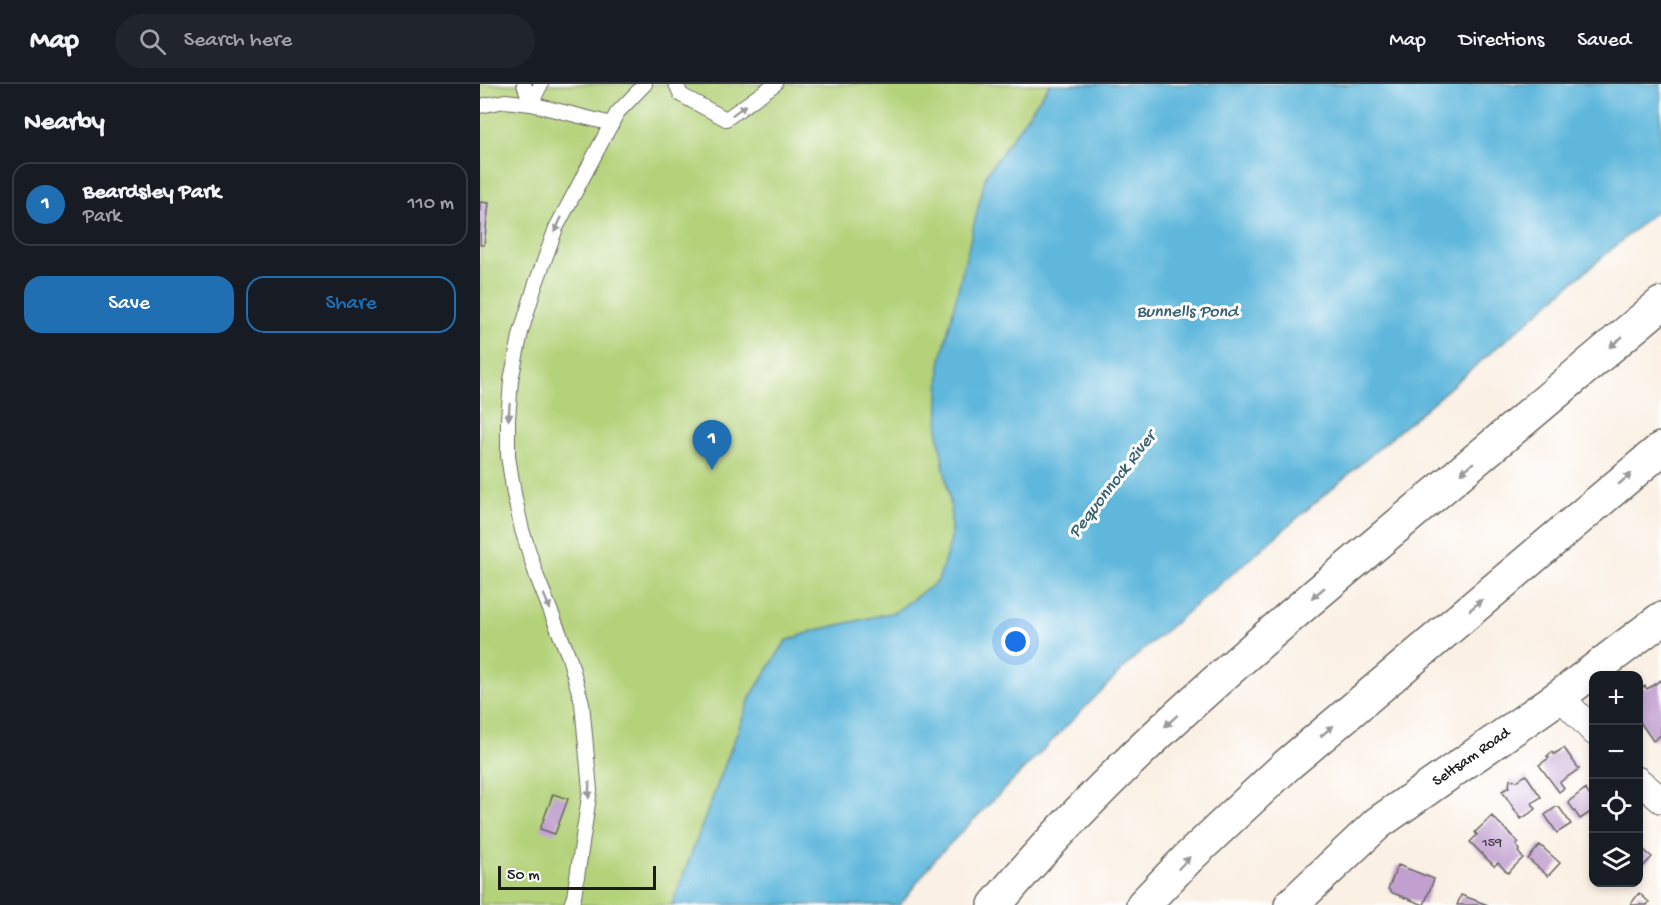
<!DOCTYPE html>
<html lang="en">
<head>
<meta charset="utf-8">
<style>
	:root { --surface:#171b24; --page:#20242c; --text:#f1f3f6; --muted:#9ea1a6; --line:#363941; --accent:#1f6fb2 }
	body { margin:0; font-family:"Gochi Hand",sans-serif; background:var(--page); color:var(--text) }
	.controls { position:absolute; right:18px; bottom:18px; display:grid; overflow:hidden; border-radius:12px; box-shadow:0 3px 9px #0003 }
	.controls button { width:54px; height:54px; display:grid; place-items:center; padding:0; border:0; border-bottom:2px solid var(--line); background:var(--surface); color:var(--text); font:30px sans-serif }
	.scale { position:absolute; left:18px; bottom:15px; width:158px; box-sizing:border-box; padding-left:6px; border:3px solid #1c1c1c; border-top:0; font-size:16px; line-height:21px; white-space:nowrap; color:#1c1c1c; -webkit-text-stroke:4px #fff; paint-order:stroke }
	.you { position:absolute; left:536px; top:558px; width:21px; height:21px; margin:-15px; border:4px solid #fff; border-radius:50%; background:#1a73e8; box-shadow:0 0 0 9px #1a73e833 }
	.badge { display:grid; place-items:center; width:39px; height:39px; border-radius:50%; background:var(--accent); color:#fff; font-size:20px; font-weight:700 }
	.pin { position:absolute; translate:-50% -50px; filter:drop-shadow(0 2px 3px #0008) }
	.pin::after { content:''; position:absolute; top:32px; width:21px; height:18px; background:inherit; clip-path:polygon(0 0,100% 0,50% 100%) }
	.list { margin:0; padding:0; list-style:none }
	h2 { display:flex; justify-content:space-between; align-items:center; height:78px; margin:0; padding:0 24px; font-size:26px }
	h2 small { font-size:20px; font-weight:400; color:var(--muted) }
	.list li { display:grid; grid-template-columns:39px 1fr auto; gap:18px; align-items:center; box-sizing:border-box; height:84px; margin:0 12px 12px; padding:0 12px; border:2px solid var(--line); border-radius:18px }
	.list b { display:block; font-size:22px; white-space:nowrap }
	.list p { margin:0; font-size:20px; white-space:nowrap; color:var(--muted) }
	.list em { font-size:20px; font-style:normal; color:var(--muted) }
	.actions { display:flex; gap:12px; padding:18px 24px }
	.actions a { flex:1; padding:14px 0; border:2px solid var(--accent); border-radius:18px; text-align:center; font-size:21px; color:var(--accent) }
	.actions .main { background:var(--accent); color:#fff }
	.icon { flex:none; width:33px; height:33px; fill:none; stroke:currentColor; stroke-width:2; stroke-linecap:round; stroke-linejoin:round }
	.map { position:relative; flex:none; width:1181px; height:821px; overflow:hidden }
	header { display:flex; align-items:center; gap:36px; box-sizing:border-box; height:84px; padding:0 30px; background:var(--surface); border-bottom:2px solid var(--line) }
	header strong { font-size:28px }
	nav { display:flex; gap:33px; margin-inline-start:auto; font-size:21px }
	.search { width:420px; height:54px; background:var(--page); display:flex; align-items:center; gap:15px; box-sizing:border-box; padding:0 21px; border-radius:33px; color:var(--muted); font-size:22px }
	main { display:flex }
	aside { flex:1; background:var(--surface) }
	.map>svg:first-child { display:block }
	.green { fill:#b4d279; stroke:#68774a; stroke-width:1.5 }
	.water { fill:#5fb7dc; stroke:#3e6a7c; stroke-width:1.5 }
	.building { fill:#c19fcf }
	.lines { fill:none; stroke-linecap:round; stroke-linejoin:round }
	.lane-casing { stroke:#6a6662; stroke-width:16 }
	.street-casing { stroke:#6a6662; stroke-width:28 }
	.secondary-casing { stroke:#6a6662; stroke-width:36 }
	.highway-casing { stroke:#6a6662; stroke-width:36 }
	.lane { stroke:#fff; stroke-width:14 }
	.street { stroke:#fff; stroke-width:26 }
	.secondary { stroke:#fff; stroke-width:33 }
	.highway { stroke:#fff; stroke-width:33 }
	.oneway { fill:#999 }
	.labels { text-anchor:middle; dominant-baseline:central; stroke-width:6; stroke-linejoin:round; paint-order:stroke }
	.number-label { font-size:14px; fill:#453d49 }
	.street-label { font-size:16px; fill:#1c1c1c; stroke:#fff }
	.water-label { font-size:18px; font-style:italic; fill:#3a6272; stroke:#fff }
</style>
</head>
<body>
<header>
<strong>Map</strong>
<div class="search"><svg class="icon" aria-label="search" viewBox="0 0 24 24"><circle cx="10" cy="10" r="6"/><path d="M15 15l6 6"/></svg>Search here</div>
<nav><a>Map</a><a>Directions</a><a>Saved</a></nav>
</header>
<main>
<aside>
<h2>Nearby<small></small></h2>
<ul class="list">
<li><span class="badge">1</span><div><b>Beardsley Park</b><p>Park</p></div><em>110 m</em></li>
</ul>
<div class="actions"><a class="main">Save</a><a>Share</a></div>
</aside>
<div class="map">
<svg width="1181" height="821" viewBox="0 0 1181 821">
	<rect width="100%" height="100%" fill="#fff"/>
	<filter id="ink" filterUnits="userSpaceOnUse"><feTurbulence type="fractalNoise" baseFrequency=".0167" numOctaves="2"/><feDisplacementMap in="SourceGraphic" scale="12" xChannelSelector="R" yChannelSelector="G"/><feConvolveMatrix kernelMatrix="1 2 1 2 8 2 1 2 1" color-interpolation-filters="sRGB"/></filter>
	<filter id="wash" filterUnits="userSpaceOnUse"><feTurbulence type="fractalNoise" baseFrequency=".008" numOctaves="4" result="noise"/><feDisplacementMap in="SourceGraphic" scale="24" xChannelSelector="R" yChannelSelector="G"/><feGaussianBlur stdDeviation="1.35" result="paint"/><feColorMatrix in="noise" values="0 0 0 0 0 0 0 0 0 0 0 0 0 0 0 0 0 1.4 0 .05"/><feComposite in="paint" operator="in"/></filter>
	<g filter="url(#wash)">
		<rect width="100%" height="100%" fill="#faf0e4"/>
		<path class="green" d="M 0,0 L 570,0 L 506,91 L 458,349 L 471,424 L 471,456 L 458,497 L 415,528 L 333,547 L 306,557 L 271,612 L 192,821 L 0,821 Z"/>
		<path class="water" d="M 570,0 L 1181,0 L 1181,123 L 656,572 L 455,775 L 420,821 L 192,821 L 271,612 L 306,557 L 333,547 L 415,528 L 458,497 L 471,456 L 471,424 L 458,349 L 460,280 L 506,91 Z"/>
		<g id="blocks">
			<path class="building" d="M 0,118 L 9,119 L 4,161 L 0,161 Z
				M 1181,596 L 1181,651 L 1173,657 L 1158,635 L 1158,606 L 1165,602 L 1167,605 Z
				M 1084,664 L 1099,685 L 1080,698 L 1084,704 L 1079,708 L 1059,681 L 1069,674 L 1067,672 L 1072,668 L 1074,670 Z
				M 1046,691 L 1061,713 L 1052,719 L 1056,725 L 1041,735 L 1022,707 L 1029,703 L 1030,695 L 1037,697 Z
				M 1105,705 L 1114,717 L 1114,726 L 1100,735 L 1088,718 Z
				M 73,710 L 88,715 L 75,750 L 60,745 Z
				M 1076,723 L 1079,723 L 1091,740 L 1077,749 L 1065,731 Z
				M 1012,732 L 1039,759 L 1036,761 L 1040,766 L 1038,768 L 1043,774 L 1028,789 L 1018,779 L 1014,782 L 990,758 L 997,751 L 995,748 Z
				M 1060,761 L 1080,779 L 1068,792 L 1048,775 Z
				M 1158,761 L 1172,773 L 1158,788 Z
				M 918,781 L 954,795 L 944,821 L 913,809 L 908,805 Z
				M 1159,809 L 1169,818 L 1167,821 L 1150,821 Z
				M 981,811 L 1008,821 L 977,821 Z"/>
		</g>
	</g>
	<g filter="url(#ink)">
		<use href="#blocks" fill-opacity="0" stroke="#6a6662" stroke-width="1.5"/>
		<g class="lines">
			<defs>
				<path id="lane" d="M 44,0 L 51,20
					M 196,0 L 201,11 L 246,35 L 295,0
					M 51,20 L 61,0
					M 0,22 L 25,17 L 51,20 L 132,40
					M 91,821 L 94,813 L 110,706 L 102,619 L 89,573 L 57,493 L 42,446 L 34,410 L 28,372 L 28,336 L 31,296 L 41,248 L 55,202 L 76,144 L 137,29 L 165,0"/>
				<path id="street" d="M 1080,612 L 1114,648
					M 1158,696 L 1181,716"/>
				<path id="secondary" d="M 811,821 L 898,739 L 1080,612 L 1181,535"/>
				<path id="highway" d="M 515,821 C 621,694 745,587 872,480 C 975,394 1078,307 1181,220
					M 663,821 L 708,774 L 807,681 L 1181,365"/>
			</defs>
			<use href="#lane" class="lane-casing"/>
			<use href="#street" class="street-casing"/>
			<use href="#secondary" class="secondary-casing"/>
			<use href="#highway" class="highway-casing"/>
			<use href="#lane" class="lane"/>
			<use href="#street" class="street"/>
			<use href="#secondary" class="secondary"/>
			<use href="#highway" class="highway"/>
		</g>
		<defs><path id="oneway-solid" d="M-6-.8H1V-3.2L6.5 0L1 3.2V.8H-6Z" transform="scale(1.5)"/></defs>
		<g class="oneway">
			<use href="#oneway-solid" transform="translate(259 26) rotate(-37)"/>
			<use href="#oneway-solid" transform="translate(78 141) rotate(115)"/>
			<use href="#oneway-solid" transform="translate(1136 258) rotate(140)"/>
			<use href="#oneway-solid" transform="translate(29 328) rotate(94)"/>
			<use href="#oneway-solid" transform="translate(987 384) rotate(140)"/>
			<use href="#oneway-solid" transform="translate(1145 395) rotate(-40)"/>
			<use href="#oneway-solid" transform="translate(838 509) rotate(140)"/>
			<use href="#oneway-solid" transform="translate(67 518) rotate(68)"/>
			<use href="#oneway-solid" transform="translate(996 521) rotate(-40)"/>
			<use href="#oneway-solid" transform="translate(691 637) rotate(138)"/>
			<use href="#oneway-solid" transform="translate(847 647) rotate(-40)"/>
			<use href="#oneway-solid" transform="translate(109 706) rotate(92)"/>
			<use href="#oneway-solid" transform="translate(704 779) rotate(-46)"/>
		</g>
	</g>
	<g class="labels">
		<g class="number-label">
			<text x="1012" y="759">159</text>
		</g>
		<g class="street-label">
			<text transform="translate(992 674) rotate(-35)">Seltsam Road</text>
		</g>
		<g class="water-label">
			<text x="707" y="228">Bunnells Pond</text>
			<text transform="translate(633 401) rotate(-52)">Pequonnock River</text>
		</g>
	</g>
</svg>
<div class="controls">
<button>+</button>
<button>−</button>
<button><svg class="icon" aria-label="locate" viewBox="0 0 24 24"><circle cx="12" cy="12" r="6"/><path d="M12 2v4M12 18v4M2 12h4M18 12h4"/></svg></button>
<button><svg class="icon" aria-label="layers" viewBox="0 0 24 24"><path d="M12 4l9 5-9 5-9-5zM3 14l9 5 9-5"/></svg></button>
</div>
<div class="scale">50 m</div>
<div class="you"></div>
<div class="pin badge" style="left:232px;top:386px">1</div>
</div>
</main>
</body>
</html>
